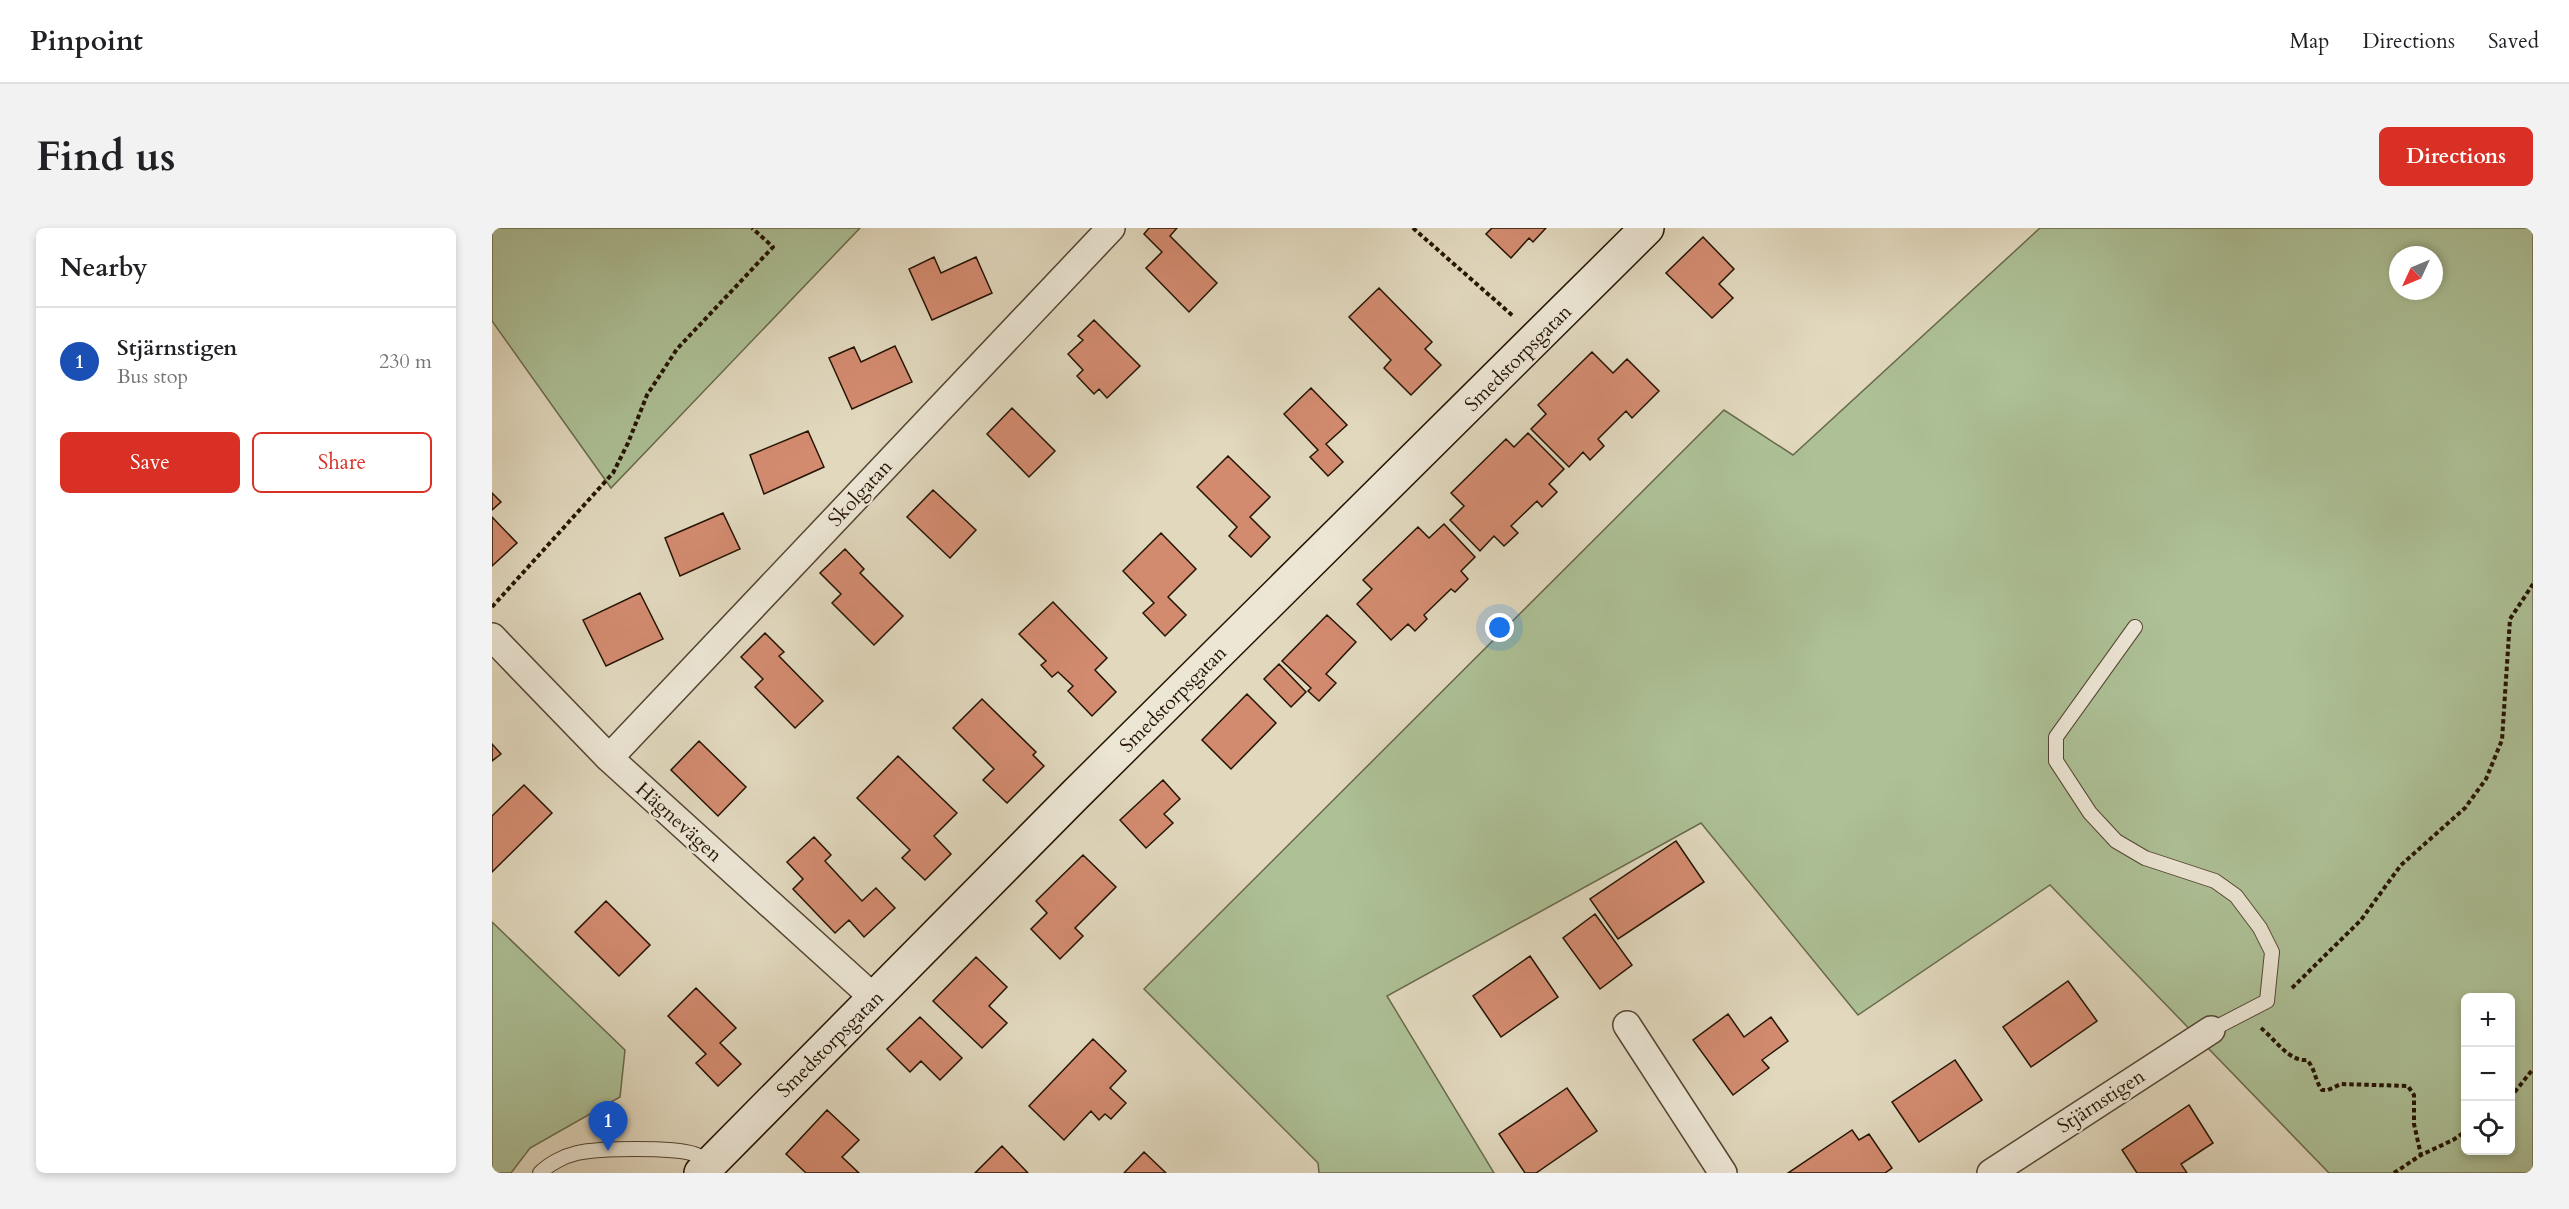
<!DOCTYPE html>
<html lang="en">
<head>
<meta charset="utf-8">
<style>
	:root { --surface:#fff; --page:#f2f2f2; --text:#202124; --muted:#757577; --line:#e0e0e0; --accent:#d93025 }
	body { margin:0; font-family:Cardo,serif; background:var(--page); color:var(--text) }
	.controls { position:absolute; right:18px; bottom:18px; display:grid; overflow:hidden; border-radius:9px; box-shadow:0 3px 9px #0003 }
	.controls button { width:54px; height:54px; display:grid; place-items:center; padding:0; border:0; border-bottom:2px solid var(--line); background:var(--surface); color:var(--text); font:30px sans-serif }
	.compass { position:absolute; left:1897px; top:18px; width:54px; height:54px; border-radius:50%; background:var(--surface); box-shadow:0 3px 9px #0003; rotate:226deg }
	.you { position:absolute; left:1008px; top:400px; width:21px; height:21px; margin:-15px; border:4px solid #fff; border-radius:50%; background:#1a73e8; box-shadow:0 0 0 9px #1a73e833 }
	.badge { display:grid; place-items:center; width:39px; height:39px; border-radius:50%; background:var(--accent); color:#fff; font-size:20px; font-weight:700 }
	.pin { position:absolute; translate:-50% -50px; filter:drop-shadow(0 2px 3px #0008) }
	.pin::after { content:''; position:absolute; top:32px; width:21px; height:18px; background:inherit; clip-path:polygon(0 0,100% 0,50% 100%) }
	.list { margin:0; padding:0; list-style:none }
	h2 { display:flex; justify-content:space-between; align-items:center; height:78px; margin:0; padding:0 24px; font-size:26px }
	h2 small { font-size:20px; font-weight:400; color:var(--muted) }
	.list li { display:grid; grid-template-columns:39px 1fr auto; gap:18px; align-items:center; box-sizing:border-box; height:108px; padding:0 24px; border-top:2px solid var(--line) }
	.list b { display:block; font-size:22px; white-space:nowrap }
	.list p { margin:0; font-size:20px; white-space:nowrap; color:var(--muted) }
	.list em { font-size:20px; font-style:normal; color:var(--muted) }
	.actions { display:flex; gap:12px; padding:18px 24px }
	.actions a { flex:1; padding:14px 0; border:2px solid var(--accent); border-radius:9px; text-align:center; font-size:21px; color:var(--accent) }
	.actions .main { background:var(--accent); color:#fff }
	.icon { flex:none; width:33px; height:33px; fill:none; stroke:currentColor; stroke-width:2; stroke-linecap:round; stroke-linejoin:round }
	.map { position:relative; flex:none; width:2041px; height:945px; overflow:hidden; border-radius:9px }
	header { display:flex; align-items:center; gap:36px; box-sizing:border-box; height:84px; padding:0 30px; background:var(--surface); border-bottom:2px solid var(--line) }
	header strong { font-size:28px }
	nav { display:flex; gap:33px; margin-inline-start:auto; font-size:21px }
	.intro { display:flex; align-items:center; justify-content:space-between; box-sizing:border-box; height:144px; padding:0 36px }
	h1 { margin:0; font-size:42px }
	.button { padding:15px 27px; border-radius:9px; background:var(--accent); color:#fff; font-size:21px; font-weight:700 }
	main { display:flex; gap:36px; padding:0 36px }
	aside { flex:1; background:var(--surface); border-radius:9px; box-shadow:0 3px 9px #0003 }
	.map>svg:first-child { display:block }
	.green { fill:#adc096; stroke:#696a4c; stroke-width:1.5; fill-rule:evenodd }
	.building { fill:#d38b70; stroke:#251403; stroke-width:1.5 }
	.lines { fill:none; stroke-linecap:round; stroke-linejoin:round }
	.lane-casing { stroke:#544532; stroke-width:16 }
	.street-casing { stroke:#544532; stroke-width:30 }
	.secondary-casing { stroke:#251403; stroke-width:36 }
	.path { stroke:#251403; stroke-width:4; stroke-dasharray:4.5 3; stroke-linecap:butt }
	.lane { stroke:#ece6d5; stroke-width:14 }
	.street { stroke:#ece6d5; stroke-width:27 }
	.secondary { stroke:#ece6d5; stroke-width:33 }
	.labels { text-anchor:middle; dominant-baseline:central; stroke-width:4.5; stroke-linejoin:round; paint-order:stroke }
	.street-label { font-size:20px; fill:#251403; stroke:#ece6d5 }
</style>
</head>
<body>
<header>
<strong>Pinpoint</strong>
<nav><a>Map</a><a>Directions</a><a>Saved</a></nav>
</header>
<div class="intro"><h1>Find us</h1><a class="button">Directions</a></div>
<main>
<aside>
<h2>Nearby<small></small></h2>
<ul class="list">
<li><span class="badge" style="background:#1a4fb4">1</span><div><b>Stjärnstigen</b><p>Bus stop</p></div><em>230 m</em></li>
</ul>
<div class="actions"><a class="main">Save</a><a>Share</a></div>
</aside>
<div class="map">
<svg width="2041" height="945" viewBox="0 0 2041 945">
	<rect width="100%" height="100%" fill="#e1d8be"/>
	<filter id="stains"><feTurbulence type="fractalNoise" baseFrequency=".00333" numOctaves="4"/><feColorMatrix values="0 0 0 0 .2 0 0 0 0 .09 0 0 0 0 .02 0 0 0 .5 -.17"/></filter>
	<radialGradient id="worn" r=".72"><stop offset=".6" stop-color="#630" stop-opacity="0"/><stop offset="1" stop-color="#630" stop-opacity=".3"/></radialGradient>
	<path class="green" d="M 0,0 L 368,0 L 119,260 L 0,93 Z
		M 1548,0 L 2041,0 L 2041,945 L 1837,945 L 1558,657 L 1366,787 L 1209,595 L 895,768 L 1002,945 L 827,945 L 826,935 L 652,761 L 1232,182 L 1301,227 ZM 1906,27 L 1942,27 L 1942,63 L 1906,63 ZM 1974,770 L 2018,770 L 2018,922 L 1974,922 Z
		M 0,694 L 133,822 L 128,869 L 38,920 L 19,945 L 0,945 Z"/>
	<path class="building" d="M 657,0 L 685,0 L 678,8 L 725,55 L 697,84 L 654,40 L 670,24 L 652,6 Z
		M 1000,0 L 1054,0 L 1041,14 L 1037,10 L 1019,30 L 994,6 Z
		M 1211,9 L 1242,41 L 1227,56 L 1241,70 L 1220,90 L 1174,45 Z
		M 442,29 L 449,45 L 484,29 L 500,65 L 440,92 L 417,41 Z
		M 887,60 L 940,114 L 933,121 L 949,137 L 919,167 L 892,140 L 899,132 L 857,89 Z
		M 602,92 L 648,138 L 615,170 L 607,161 L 602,166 L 585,148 L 591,142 L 576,126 L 591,112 L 586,108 Z
		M 403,118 L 420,154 L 360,181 L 337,130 L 362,119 L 369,134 Z
		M 1100,124 L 1121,145 L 1135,131 L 1167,163 L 1140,190 L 1134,183 L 1106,211 L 1112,218 L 1098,232 L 1091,224 L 1077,239 L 1039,201 L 1054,186 L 1046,177 Z
		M 819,160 L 855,197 L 834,216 L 851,234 L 836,248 L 818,229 L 826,222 L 792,186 Z
		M 520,180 L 563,223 L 537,249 L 495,206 Z
		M 316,203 L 332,239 L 272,266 L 258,227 Z
		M 1036,205 L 1072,241 L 1057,256 L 1065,264 L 1050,279 L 1045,273 L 1019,298 L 1026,305 L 1012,318 L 1002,308 L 988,323 L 958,292 L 972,278 L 959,265 L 1014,211 L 1022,219 Z
		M 736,228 L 778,269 L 758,289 L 778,309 L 759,329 L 737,308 L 745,299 L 705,259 Z
		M 441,262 L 484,302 L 458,330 L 415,289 Z
		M 0,265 L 9,274 L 0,282 Z
		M 231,285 L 248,321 L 188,348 L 173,310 Z
		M 0,289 L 25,315 L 0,338 Z
		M 952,296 L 983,329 L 969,343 L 976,351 L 963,364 L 959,361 L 932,387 L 935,391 L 923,403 L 916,396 L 899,412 L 865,376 L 880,361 L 871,352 L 926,299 L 937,310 Z
		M 669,305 L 704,341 L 676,369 L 694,387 L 673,408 L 651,385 L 662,375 L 631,343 Z
		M 353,321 L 372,341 L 368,345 L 411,388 L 382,417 L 340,375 L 349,366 L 328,345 Z
		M 148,365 L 171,411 L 114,438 L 91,392 Z
		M 561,374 L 615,430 L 603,442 L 624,464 L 600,488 L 576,463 L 581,458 L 566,444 L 560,449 L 549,437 L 554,433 L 527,406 Z
		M 835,387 L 864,414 L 834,446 L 844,455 L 827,473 L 816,463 L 819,460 L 790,433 Z
		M 273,405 L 292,424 L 287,428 L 331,473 L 303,500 L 263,459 L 271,451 L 249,429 Z
		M 787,436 L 814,464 L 799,479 L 772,451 Z
		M 755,466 L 784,495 L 739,541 L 710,512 Z
		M 490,471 L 544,524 L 541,527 L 552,538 L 515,575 L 491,552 L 502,541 L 461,500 Z
		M 207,513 L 254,559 L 226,588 L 179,542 Z
		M 0,516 L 9,526 L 0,533 Z
		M 406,528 L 465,585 L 442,608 L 459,626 L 433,652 L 410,630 L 418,622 L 365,570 Z
		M 671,552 L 688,571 L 672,586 L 681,595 L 654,620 L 628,592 Z
		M 32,557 L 60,585 L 0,644 L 0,588 Z
		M 322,609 L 339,627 L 333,633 L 370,673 L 384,660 L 403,680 L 372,709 L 357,692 L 343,705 L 301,661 L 311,651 L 295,634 Z
		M 1184,613 L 1212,654 L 1126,711 L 1098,671 Z
		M 591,627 L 624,659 L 583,700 L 591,708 L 568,731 L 539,701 L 555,685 L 544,673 Z
		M 114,673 L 158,717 L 127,748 L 83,704 Z
		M 1103,686 L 1140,737 L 1108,761 L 1071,710 Z
		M 1038,728 L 1066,769 L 1009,809 L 981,768 Z
		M 484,729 L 515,759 L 497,778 L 515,795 L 490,820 L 441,773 Z
		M 1576,753 L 1605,793 L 1539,839 L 1511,799 Z
		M 204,760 L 244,800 L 228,815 L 249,836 L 226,858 L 204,835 L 214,826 L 176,788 Z
		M 1236,786 L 1252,809 L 1279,789 L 1296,813 L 1270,832 L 1277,840 L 1241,867 L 1201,812 Z
		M 428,789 L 470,830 L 448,852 L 429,833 L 418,844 L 395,821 Z
		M 601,811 L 634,843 L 618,860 L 634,875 L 619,891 L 613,886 L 607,892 L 599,883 L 572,912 L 537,878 Z
		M 1463,832 L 1490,872 L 1427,914 L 1400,874 Z
		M 1075,860 L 1105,903 L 1044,945 L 1033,945 L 1007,906 Z
		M 1697,877 L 1721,915 L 1689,936 L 1695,945 L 1645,945 L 1630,922 Z
		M 335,882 L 367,912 L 350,929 L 367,945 L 314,945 L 294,926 Z
		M 1360,902 L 1367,912 L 1377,906 L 1400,940 L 1393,945 L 1296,945 Z
		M 510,918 L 536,945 L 483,945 Z
		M 652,924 L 674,945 L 632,945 Z"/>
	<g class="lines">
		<defs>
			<path id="lane" d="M 1643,399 L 1564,509 L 1564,533 L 1598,585 L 1624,613 L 1653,630 L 1723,653 L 1744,668 L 1768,700 L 1780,724 L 1775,773 L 1719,802
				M 48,945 C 57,936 72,928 85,925 C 107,920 181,919 202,926 C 208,927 212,934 217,937"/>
			<path id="street" d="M 0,409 L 117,530 L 383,771
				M 117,530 L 619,0
				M 1135,797 L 1231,945
				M 1499,945 L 1719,802"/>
			<path id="secondary" d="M 209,945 L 583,567 L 1155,0"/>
		</defs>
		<use href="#lane" class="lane-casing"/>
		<use href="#street" class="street-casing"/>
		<use href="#secondary" class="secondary-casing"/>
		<path class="path" d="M 921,0 L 1021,88
			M 0,379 L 121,245 L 136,215 L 155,167 L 185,121 L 281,19 L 260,0
			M 1800,760 L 1869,692 L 1909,637 L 1973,580 L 1994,551 L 2010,512 L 2018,391 L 2041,356
			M 1769,800 C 1783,811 1797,834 1815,832 C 1823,840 1823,853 1830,862 L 1836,862 L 1849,856 L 1916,858 L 1922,867 L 1922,896 L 1929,927
			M 2018,870 L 2041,841
			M 1902,945 L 1929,927 L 1961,912 L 1974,903"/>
		<use href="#lane" class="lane"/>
		<use href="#street" class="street"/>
		<use href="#secondary" class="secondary"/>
	</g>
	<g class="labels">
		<g class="street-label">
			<text transform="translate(1026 130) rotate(-45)">Smedstorpsgatan</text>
			<text transform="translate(368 265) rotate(-47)">Skolgatan</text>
			<text transform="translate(681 471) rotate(-45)">Smedstorpsgatan</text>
			<text transform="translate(187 594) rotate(42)">Hägnevägen</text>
			<text transform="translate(338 816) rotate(-45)">Smedstorpsgatan</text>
			<text transform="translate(1609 873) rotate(-33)">Stjärnstigen</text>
		</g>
	</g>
	<rect width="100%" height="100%" filter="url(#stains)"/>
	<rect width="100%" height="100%" fill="url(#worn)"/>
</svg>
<div class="controls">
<button>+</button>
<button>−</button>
<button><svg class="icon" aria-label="locate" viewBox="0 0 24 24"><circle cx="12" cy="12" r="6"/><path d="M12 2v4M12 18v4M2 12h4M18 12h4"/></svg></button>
</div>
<svg class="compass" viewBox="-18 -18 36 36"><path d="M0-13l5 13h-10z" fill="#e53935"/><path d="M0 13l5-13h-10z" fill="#757577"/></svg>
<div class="you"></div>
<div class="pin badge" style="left:116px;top:923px;background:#1a4fb4">1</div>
</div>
</main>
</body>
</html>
